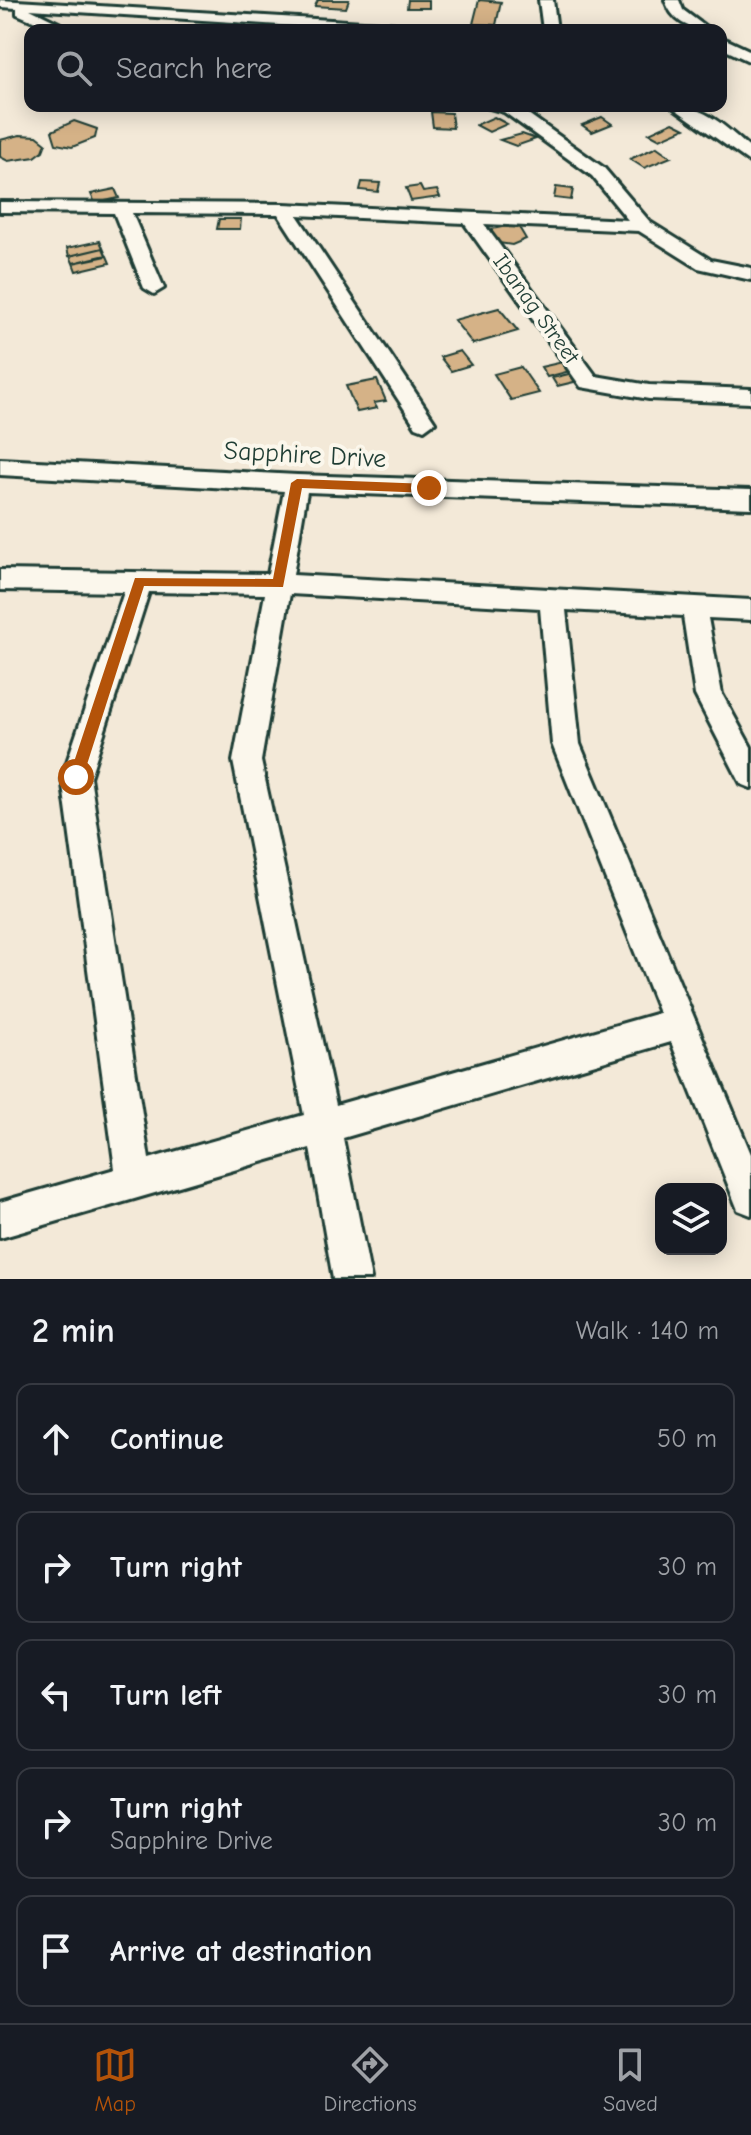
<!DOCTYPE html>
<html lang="en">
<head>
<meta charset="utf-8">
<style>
	:root { --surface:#171b24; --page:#20242c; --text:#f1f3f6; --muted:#9ea1a6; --line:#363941; --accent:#b45309 }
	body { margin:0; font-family:"Comic Neue",sans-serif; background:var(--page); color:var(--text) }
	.controls { position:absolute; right:24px; bottom:24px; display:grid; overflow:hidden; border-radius:16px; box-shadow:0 4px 20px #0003 }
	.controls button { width:72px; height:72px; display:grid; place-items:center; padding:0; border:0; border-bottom:2px solid var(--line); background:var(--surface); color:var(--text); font:40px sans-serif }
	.stop { position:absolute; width:24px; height:24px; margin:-18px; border:6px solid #b45309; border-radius:50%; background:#fff }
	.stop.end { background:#b45309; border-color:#fff; box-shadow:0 2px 8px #0008 }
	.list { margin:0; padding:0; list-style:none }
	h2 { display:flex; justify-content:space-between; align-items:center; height:104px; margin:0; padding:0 32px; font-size:34px }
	h2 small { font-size:26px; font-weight:400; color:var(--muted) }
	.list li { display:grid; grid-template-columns:52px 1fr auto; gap:24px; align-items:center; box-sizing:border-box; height:112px; margin:0 16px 16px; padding:0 16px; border:2px solid var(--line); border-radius:16px }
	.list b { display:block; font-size:30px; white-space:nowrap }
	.list p { margin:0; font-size:26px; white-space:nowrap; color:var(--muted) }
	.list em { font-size:26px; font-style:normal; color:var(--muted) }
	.icon { flex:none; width:44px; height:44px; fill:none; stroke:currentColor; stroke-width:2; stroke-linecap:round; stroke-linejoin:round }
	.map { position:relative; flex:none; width:751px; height:1279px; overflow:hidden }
	.search { position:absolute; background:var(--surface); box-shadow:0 4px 20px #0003; left:24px; right:24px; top:24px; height:88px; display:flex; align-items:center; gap:20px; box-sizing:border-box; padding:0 28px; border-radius:16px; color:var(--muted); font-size:30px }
	.sheet { height:744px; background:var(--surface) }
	nav { display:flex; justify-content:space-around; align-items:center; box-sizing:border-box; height:112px; border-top:2px solid var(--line); background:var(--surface); font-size:22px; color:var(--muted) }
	nav a { display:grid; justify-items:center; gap:4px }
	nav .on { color:var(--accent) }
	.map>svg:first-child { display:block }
	.building { fill:#d5b287; stroke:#1f3d34; stroke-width:2 }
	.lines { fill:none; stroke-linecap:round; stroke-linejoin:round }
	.minor-casing { stroke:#1f3d34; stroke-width:6 }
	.minor { fill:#fbf7ec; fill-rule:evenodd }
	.route { fill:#b45309 }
	.labels { text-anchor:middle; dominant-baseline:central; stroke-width:8; stroke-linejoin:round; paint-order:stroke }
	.far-street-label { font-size:22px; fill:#1f3d34; stroke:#fbf7ec }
	.street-label { font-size:26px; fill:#1f3d34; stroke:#fbf7ec }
</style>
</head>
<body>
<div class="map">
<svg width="751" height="1279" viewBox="0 0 751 1279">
	<rect width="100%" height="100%" fill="#f3e9d8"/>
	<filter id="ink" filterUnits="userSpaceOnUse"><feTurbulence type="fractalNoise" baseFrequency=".0125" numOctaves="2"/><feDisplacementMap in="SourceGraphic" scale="16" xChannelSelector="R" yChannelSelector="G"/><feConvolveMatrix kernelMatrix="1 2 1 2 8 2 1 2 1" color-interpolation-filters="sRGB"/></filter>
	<g filter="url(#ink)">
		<path class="building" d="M 318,0 L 349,0 L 346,8 L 315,6 Z
			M 408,0 L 429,0 L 429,8 L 407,8 Z
			M 479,0 L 501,2 L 496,25 L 473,24 Z
			M 431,112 L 451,113 L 453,128 L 433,127 Z
			M 494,117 L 507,124 L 489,132 L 476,125 Z
			M 602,117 L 612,124 L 592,132 L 582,125 Z
			M 74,121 L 97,129 L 95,138 L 72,147 L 56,144 L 52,131 Z
			M 673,122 L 685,128 L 660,139 L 649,133 Z
			M 522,134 L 536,139 L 516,146 L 500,140 Z
			M 20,135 L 37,136 L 46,143 L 43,151 L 35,157 L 8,161 L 0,157 L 0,140 Z
			M 657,147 L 671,157 L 644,168 L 630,159 Z
			M 362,182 L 380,183 L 378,192 L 360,190 Z
			M 420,186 L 423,192 L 437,190 L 440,197 L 411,201 L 406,188 Z
			M 556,187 L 573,189 L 571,200 L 554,198 Z
			M 115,189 L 119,198 L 95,203 L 91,194 Z
			M 219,219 L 241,219 L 240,229 L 217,229 Z
			M 517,224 L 526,239 L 512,245 L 492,242 L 492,229 Z
			M 100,241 L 103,248 L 69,256 L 67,248 Z
			M 103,248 L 106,255 L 73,263 L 70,256 Z
			M 107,256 L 110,263 L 76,271 L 73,263 Z
			M 499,308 L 518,331 L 473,344 L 454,320 Z
			M 460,351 L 471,365 L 451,371 L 440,357 Z
			M 567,361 L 574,370 L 547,377 L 541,367 Z
			M 521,367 L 539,393 L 511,400 L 494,374 Z
			M 573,373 L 578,381 L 557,386 L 552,378 Z
			M 377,380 L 386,401 L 374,403 L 377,408 L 357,412 L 346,386 Z"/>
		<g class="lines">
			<defs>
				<path id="minor" d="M 0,0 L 429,26 L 436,30 L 359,30 L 30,9 L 73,30 L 54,30 L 17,14 L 17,8 L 0,7 Z
					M 539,0 L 553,0 L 557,30 L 543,30 Z
					M 665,0 L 679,0 L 683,10 L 710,30 C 689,30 672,21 665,0 Z
					M 721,37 L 751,51 L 751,62 L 721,48 Z
					M 483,106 L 517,106 L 604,168 L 650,222 L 711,260 L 751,268 L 751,280 L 698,268 L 639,231 L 484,224 L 596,376 L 649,385 L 751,389 L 751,403 L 649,399 L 581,387 L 464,223 L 297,215 L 435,422 L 424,430 L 416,427 L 278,214 L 132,213 L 164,288 L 154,294 L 144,288 L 114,213 L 0,212 L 0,202 L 284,204 L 628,220 L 592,176 L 504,112 Z
					M 671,106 C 707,106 725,127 751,149 L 751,163 Z
					M 0,459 L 297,475 L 751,490 L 751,508 L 307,492 L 293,575 L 751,600 L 751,620 L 708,618 L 722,694 L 751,747 L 751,788 L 741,784 L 695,695 L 683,616 L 566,610 L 580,744 L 751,1154 L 751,1215 L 738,1210 L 671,1042 L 343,1138 L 371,1279 L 333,1279 L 310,1148 L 0,1238 L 0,1202 L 115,1169 L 62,777 L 124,592 L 0,590 L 0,570 L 268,574 L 284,491 L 0,475 ZM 149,592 L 265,594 L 233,761 L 304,1115 L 149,1159 L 90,777 ZM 290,594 L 540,608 L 552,744 L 659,1013 L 336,1105 L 261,761 Z"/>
			</defs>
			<use href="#minor" class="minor-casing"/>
			<use href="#minor" class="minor"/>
		</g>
	</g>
	<path class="route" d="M 297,479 L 429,484 L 435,488 L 429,493 L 302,488 L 283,587 L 144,586 L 83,777 L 81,782 L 71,782 L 69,777 L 135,578 L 273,579 L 291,483 Z"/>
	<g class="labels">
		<g class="far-street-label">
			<text transform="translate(536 309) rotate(54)">Ibanag Street</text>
		</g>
		<g class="street-label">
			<text transform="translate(305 455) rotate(3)">Sapphire Drive</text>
		</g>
	</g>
</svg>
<div class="controls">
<button><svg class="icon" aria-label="layers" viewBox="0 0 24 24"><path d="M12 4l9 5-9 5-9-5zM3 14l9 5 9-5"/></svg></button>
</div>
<div class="stop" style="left:76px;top:777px"></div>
<div class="stop end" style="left:429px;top:488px"></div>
<div class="search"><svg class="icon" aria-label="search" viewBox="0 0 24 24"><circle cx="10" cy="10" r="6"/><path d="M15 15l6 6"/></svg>Search here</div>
</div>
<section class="sheet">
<h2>2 min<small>Walk · 140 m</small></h2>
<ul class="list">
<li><svg class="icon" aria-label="ahead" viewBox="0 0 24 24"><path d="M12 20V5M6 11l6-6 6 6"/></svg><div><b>Continue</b></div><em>50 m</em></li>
<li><svg class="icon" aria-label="right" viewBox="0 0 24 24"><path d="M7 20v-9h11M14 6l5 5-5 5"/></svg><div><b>Turn right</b></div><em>30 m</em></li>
<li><svg class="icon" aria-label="left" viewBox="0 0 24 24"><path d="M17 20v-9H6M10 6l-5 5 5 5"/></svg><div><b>Turn left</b></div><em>30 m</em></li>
<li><svg class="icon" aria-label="right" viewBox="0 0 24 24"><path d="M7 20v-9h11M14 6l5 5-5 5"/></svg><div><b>Turn right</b><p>Sapphire Drive</p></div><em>30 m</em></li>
<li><svg class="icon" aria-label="arrive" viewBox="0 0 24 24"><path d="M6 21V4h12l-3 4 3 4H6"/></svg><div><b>Arrive at destination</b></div></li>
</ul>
</section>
<nav>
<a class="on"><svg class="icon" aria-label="map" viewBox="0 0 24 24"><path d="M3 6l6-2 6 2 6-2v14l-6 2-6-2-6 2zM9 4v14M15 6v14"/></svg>Map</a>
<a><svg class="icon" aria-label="directions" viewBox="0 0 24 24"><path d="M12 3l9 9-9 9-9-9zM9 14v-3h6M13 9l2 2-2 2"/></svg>Directions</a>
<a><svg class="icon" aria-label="saved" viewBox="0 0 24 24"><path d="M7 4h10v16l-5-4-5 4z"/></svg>Saved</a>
</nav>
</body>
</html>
